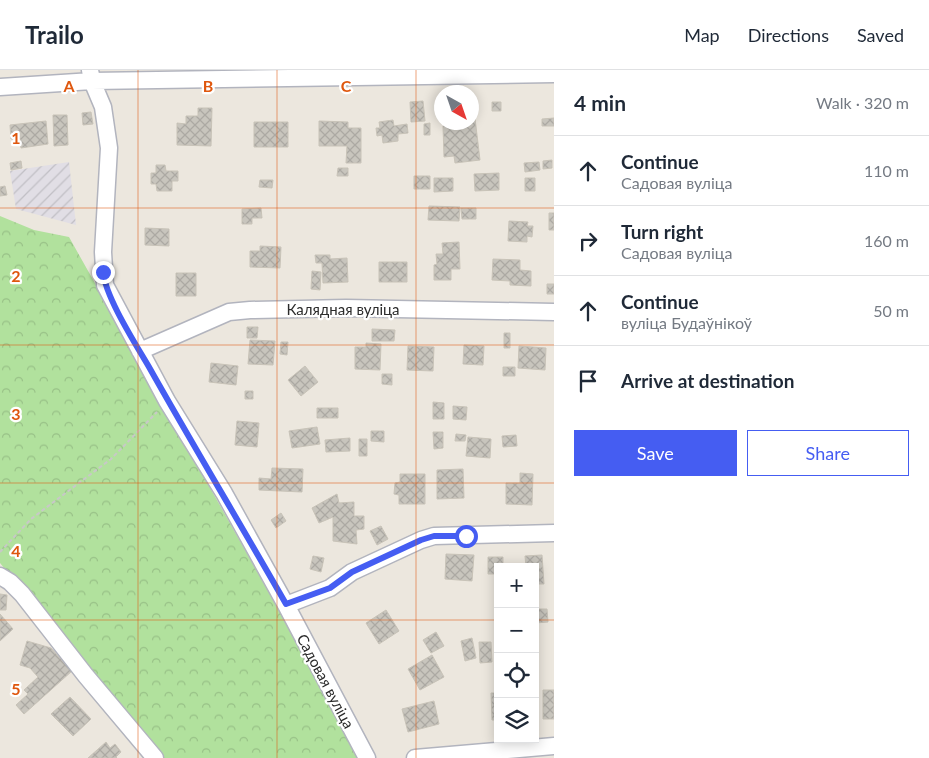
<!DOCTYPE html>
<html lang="en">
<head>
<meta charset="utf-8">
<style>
	:root { --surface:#fff; --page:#f2f2f3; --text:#1f2937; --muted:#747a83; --line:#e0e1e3; --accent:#455df2 }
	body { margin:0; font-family:Lato,sans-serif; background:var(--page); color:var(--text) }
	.controls { position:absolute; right:15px; bottom:15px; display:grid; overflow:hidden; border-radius:0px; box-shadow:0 2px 12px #0003 }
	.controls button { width:45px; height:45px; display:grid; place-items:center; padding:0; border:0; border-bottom:1px solid var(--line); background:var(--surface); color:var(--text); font:25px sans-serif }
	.compass { position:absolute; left:434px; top:15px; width:45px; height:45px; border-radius:50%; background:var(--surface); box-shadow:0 2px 12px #0003; rotate:140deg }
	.stop { position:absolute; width:15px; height:15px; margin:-11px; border:4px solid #455df2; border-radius:50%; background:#fff }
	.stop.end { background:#455df2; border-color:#fff; box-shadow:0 1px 5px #0008 }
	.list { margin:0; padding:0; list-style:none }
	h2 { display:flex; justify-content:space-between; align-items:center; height:65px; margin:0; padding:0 20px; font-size:21px }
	h2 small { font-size:16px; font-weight:400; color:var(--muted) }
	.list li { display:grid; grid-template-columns:32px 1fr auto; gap:15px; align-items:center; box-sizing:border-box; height:70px; padding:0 20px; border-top:1px solid var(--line) }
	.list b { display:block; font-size:19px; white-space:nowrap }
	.list p { margin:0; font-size:16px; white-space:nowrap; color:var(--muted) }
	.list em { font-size:16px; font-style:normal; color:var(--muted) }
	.actions { display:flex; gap:10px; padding:15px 20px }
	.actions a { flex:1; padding:11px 0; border:1px solid var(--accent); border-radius:0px; text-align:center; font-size:18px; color:var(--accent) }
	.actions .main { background:var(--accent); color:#fff }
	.icon { flex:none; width:28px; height:28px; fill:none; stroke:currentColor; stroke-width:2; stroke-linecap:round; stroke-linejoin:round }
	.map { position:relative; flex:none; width:554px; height:688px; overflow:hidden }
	header { display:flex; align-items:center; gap:30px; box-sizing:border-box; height:70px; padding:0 25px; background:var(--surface); border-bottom:1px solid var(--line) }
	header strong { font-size:24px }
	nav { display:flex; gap:28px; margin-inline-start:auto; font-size:18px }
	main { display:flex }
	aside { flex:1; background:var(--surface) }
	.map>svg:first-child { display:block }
	.industrial { fill:url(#industrial-furrows) }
	.forest { fill:url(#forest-crowns) }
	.building { fill:url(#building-cross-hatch); stroke:#c8c3b8 }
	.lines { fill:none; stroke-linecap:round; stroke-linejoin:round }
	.minor-casing { stroke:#b2b4be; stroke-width:19 }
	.path { stroke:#c8c8c8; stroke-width:2; stroke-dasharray:4 2.5; stroke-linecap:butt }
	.minor { stroke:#fff; stroke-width:16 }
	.route { stroke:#455df2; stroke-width:6 }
	.grid { fill:none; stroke:#df570e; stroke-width:1; stroke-opacity:0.55 }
	.labels { text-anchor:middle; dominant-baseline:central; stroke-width:4.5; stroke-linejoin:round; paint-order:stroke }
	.street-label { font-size:15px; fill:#2b2b2b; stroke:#fff }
	.grid-label { font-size:16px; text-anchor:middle; font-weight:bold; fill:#df570e; stroke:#fff; stroke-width:4.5; stroke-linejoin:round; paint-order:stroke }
</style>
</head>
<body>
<header>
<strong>Trailo</strong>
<nav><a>Map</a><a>Directions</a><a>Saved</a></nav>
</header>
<main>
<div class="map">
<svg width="554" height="688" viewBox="0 0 554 688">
	<defs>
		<pattern id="industrial-furrows" width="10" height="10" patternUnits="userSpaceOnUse" patternTransform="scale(1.25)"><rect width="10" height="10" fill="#e1dee5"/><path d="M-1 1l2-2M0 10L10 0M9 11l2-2" fill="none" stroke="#c1bfc5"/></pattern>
		<pattern id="forest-crowns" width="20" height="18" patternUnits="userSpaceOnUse" patternTransform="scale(1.25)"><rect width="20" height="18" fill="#b1e19d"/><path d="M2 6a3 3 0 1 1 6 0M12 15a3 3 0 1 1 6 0" fill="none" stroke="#98c187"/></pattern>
		<pattern id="building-cross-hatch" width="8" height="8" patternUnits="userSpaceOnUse" patternTransform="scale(1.25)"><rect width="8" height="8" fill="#c8c5bd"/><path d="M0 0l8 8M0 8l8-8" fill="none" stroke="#aca9a3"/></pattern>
	</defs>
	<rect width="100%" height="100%" fill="#ece7de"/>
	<path class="industrial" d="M 69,92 L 76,155 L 16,139 L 10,101 Z"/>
	<path class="forest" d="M 0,146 L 34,160 L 69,167 L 362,688 L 161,688 L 0,493 Z"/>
	<path class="building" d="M 423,31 L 425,51 L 411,52 L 410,32 Z
		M 492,32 L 501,32 L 501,41 L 492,41 Z
		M 198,38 L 212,38 L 211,76 L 177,75 L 177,53 L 186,54 L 186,46 L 198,46 Z
		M 472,40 L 474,40 L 480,90 L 455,93 L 454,86 L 444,87 L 443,56 L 454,52 L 472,52 Z
		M 91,42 L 93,54 L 83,55 L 82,43 Z
		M 53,45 L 67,45 L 68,75 L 54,76 Z
		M 554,48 L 554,56 L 542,56 L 542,49 Z
		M 393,50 L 394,56 L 407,54 L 408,63 L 398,64 L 398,71 L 383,73 L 382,65 L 377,66 L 376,58 L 380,58 L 379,52 Z
		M 46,51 L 48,74 L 21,78 L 20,69 L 11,69 L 10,55 Z
		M 319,51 L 348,52 L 348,58 L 361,58 L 361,93 L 346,93 L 347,76 L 319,76 Z
		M 254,52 L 288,52 L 288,77 L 254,77 Z
		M 430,53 L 430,65 L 424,65 L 424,54 Z
		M 552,90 L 552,98 L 543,99 L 543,91 Z
		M 21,91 L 22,98 L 11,100 L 10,93 Z
		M 539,92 L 540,100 L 525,102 L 524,93 Z
		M 156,95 L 165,95 L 166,101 L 178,101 L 178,111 L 172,111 L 172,121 L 157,121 L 156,114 L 151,114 L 151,103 L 156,103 Z
		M 338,98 L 348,98 L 348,106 L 337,106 Z
		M 499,103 L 499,120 L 475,121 L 474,104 Z
		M 414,106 L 430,106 L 430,119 L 414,119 Z
		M 434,108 L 453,108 L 453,121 L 434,122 Z
		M 525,108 L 535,108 L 535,121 L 525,121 Z
		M 260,110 L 273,110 L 272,118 L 259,117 Z
		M 5,116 L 7,125 L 0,126 L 0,117 Z
		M 429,136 L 460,137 L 459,151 L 428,150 Z
		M 261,138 L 262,148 L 252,148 L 252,154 L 242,154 L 242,139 Z
		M 461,138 L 476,138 L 476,149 L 462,149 Z
		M 549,143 L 554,143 L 554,160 L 549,160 Z
		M 509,151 L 528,152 L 527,156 L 533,156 L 532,167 L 527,166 L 527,172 L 508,171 Z
		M 145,158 L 169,159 L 169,176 L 145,175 Z
		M 459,172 L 460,199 L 451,199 L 451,210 L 434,210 L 434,195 L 437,194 L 436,184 L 443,184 L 442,173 Z
		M 260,176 L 281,177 L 280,198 L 250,197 L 250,181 L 260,181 Z
		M 315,185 L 330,185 L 330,189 L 347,188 L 348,212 L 323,213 L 322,193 L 316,193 Z
		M 493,189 L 520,190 L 520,200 L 531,201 L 531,216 L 510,215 L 510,211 L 492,210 Z
		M 379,192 L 407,192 L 407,212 L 379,212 Z
		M 312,201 L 321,202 L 320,220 L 311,219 Z
		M 176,203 L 196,203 L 196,226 L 176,226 Z
		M 547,214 L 554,214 L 554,224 L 547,224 Z
		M 247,257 L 258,257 L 257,268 L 247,268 Z
		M 372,259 L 395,260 L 394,271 L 372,271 Z
		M 504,263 L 510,263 L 510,278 L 504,278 Z
		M 250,270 L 275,271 L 273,295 L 248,294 Z
		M 281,272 L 288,272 L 287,285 L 280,284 Z
		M 366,273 L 381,274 L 380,300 L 355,299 L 355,277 L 366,277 Z
		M 464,275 L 484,276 L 483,295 L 463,294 Z
		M 408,276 L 434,277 L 433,301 L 407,300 Z
		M 519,276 L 546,278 L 545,300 L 518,298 Z
		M 211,293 L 238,296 L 236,315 L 209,312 Z
		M 305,296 L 318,312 L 301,326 L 288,310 Z
		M 503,297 L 515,297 L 515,306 L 503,306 Z
		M 382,304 L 392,304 L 392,315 L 382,314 Z
		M 245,321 L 253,321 L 253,329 L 245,329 Z
		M 433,332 L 444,333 L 444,349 L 433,349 Z
		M 453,336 L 467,337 L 466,350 L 453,349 Z
		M 317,338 L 338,338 L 338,348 L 317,348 Z
		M 237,351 L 259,353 L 257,377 L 235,375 Z
		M 317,357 L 320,374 L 292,378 L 289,361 Z
		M 371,361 L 384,361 L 384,372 L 371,371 Z
		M 433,362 L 443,362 L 443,378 L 434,379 Z
		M 456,364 L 466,365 L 465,371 L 455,371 Z
		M 516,365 L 517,376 L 503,377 L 502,366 Z
		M 468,367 L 491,369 L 490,388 L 466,386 Z
		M 350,368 L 350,381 L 326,382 L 325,370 Z
		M 359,369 L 367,369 L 367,386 L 359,386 Z
		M 272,398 L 303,399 L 302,422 L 259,420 L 259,408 L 271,409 Z
		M 463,399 L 464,428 L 437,429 L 437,400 Z
		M 520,403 L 533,404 L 532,435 L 506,434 L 506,413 L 520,413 Z
		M 400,404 L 425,404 L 425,434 L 399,434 L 399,425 L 394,424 L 395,413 L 400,412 Z
		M 337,424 L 339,433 L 354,432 L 354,446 L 364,446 L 364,459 L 356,460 L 357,474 L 333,471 L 333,447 L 319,453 L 312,438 Z
		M 281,443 L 286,451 L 276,458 L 271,450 Z
		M 381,456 L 388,469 L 377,475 L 370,461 Z
		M 446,484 L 474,485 L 472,511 L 445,509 Z
		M 542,485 L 544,514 L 535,514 L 535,497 L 526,497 L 525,486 Z
		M 313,486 L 324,488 L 321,502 L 310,499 Z
		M 488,487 L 503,487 L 503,497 L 498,497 L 498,504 L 488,504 Z
		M 0,524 L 7,525 L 6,540 L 0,540 Z
		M 535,539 L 547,539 L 548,552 L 535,553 Z
		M 386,540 L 399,561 L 379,574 L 366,553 Z
		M 0,544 L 13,559 L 0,571 Z
		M 436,562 L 444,576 L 431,583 L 423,570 Z
		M 472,568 L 476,588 L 465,591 L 461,571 Z
		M 27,571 L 51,578 L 72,601 L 24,644 L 16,635 L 28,624 L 24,620 L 38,607 L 30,598 L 20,595 Z
		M 479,572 L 491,572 L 492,592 L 480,593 Z
		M 432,585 L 444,607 L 420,620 L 408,599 Z
		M 543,620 L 554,620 L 554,649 L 543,649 Z
		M 491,623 L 498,623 L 498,650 L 492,650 Z
		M 70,627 L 91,649 L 73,666 L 51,644 Z
		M 434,631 L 439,654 L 408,662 L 402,639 Z
		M 106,672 L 110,678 L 115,674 L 121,682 L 116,687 L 117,688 L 88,688 Z"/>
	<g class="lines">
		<defs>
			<path id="minor" d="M 0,17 L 92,11 L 90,0
				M 140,281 L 229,242 L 250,240 L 346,238 L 554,242
				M 0,506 L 10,512 L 22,524 L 86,606 L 155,688
				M 286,535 L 330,518 L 352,502 L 421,470 L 434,466 L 554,463
				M 367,688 L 286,535 L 224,423 L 167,331 L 105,215 L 103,182 L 109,78 L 103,37 L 92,11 L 554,4
				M 415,688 L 554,676"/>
		</defs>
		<use href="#minor" class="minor-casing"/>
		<path class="path" d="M 0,482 L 31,449 L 111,389 L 157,342"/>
		<use href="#minor" class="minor"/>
	</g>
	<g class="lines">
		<path class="route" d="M 103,202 C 106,228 135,273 149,297 C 194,377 241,455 286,534 L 330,518 L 352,502 L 421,470 L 434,466 L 466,466"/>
	</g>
	<path class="grid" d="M 138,0 L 138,688M 277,0 L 277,688M 416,0 L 416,688M 0,138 L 554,138M 0,275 L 554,275M 0,413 L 554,413M 0,550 L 498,550M 535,550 L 554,550"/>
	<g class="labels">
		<g class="street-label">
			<text x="343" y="239">Калядная вуліца</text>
			<text transform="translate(326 611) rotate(62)">Садовая вуліца</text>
		</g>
	</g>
	<g class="grid-label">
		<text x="69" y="22">A</text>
		<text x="208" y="22">B</text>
		<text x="346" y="22">C</text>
		<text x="16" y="74">1</text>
		<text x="16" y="212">2</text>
		<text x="16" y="350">3</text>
		<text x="16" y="487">4</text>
		<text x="16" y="625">5</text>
	</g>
</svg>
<div class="controls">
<button>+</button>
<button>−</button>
<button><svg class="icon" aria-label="locate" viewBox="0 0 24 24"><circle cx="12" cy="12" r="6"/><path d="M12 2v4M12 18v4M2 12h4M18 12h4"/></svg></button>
<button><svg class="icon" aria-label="layers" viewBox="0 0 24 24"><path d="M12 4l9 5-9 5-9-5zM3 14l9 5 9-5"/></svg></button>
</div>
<svg class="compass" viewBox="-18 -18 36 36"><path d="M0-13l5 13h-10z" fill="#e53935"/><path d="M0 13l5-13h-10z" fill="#747a83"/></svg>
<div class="stop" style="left:466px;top:466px"></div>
<div class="stop end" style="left:103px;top:202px"></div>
</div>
<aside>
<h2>4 min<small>Walk · 320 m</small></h2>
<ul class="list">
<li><svg class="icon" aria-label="ahead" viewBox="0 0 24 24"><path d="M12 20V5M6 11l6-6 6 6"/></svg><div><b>Continue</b><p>Садовая вуліца</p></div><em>110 m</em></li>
<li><svg class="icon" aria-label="right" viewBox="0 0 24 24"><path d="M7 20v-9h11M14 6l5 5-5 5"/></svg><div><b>Turn right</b><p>Садовая вуліца</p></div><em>160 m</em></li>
<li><svg class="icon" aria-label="ahead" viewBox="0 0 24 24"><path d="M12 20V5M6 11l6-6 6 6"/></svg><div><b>Continue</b><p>вуліца Будаўнікоў</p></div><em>50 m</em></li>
<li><svg class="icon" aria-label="arrive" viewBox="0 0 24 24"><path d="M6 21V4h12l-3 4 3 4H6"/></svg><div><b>Arrive at destination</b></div></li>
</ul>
<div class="actions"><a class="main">Save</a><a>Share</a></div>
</aside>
</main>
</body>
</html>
